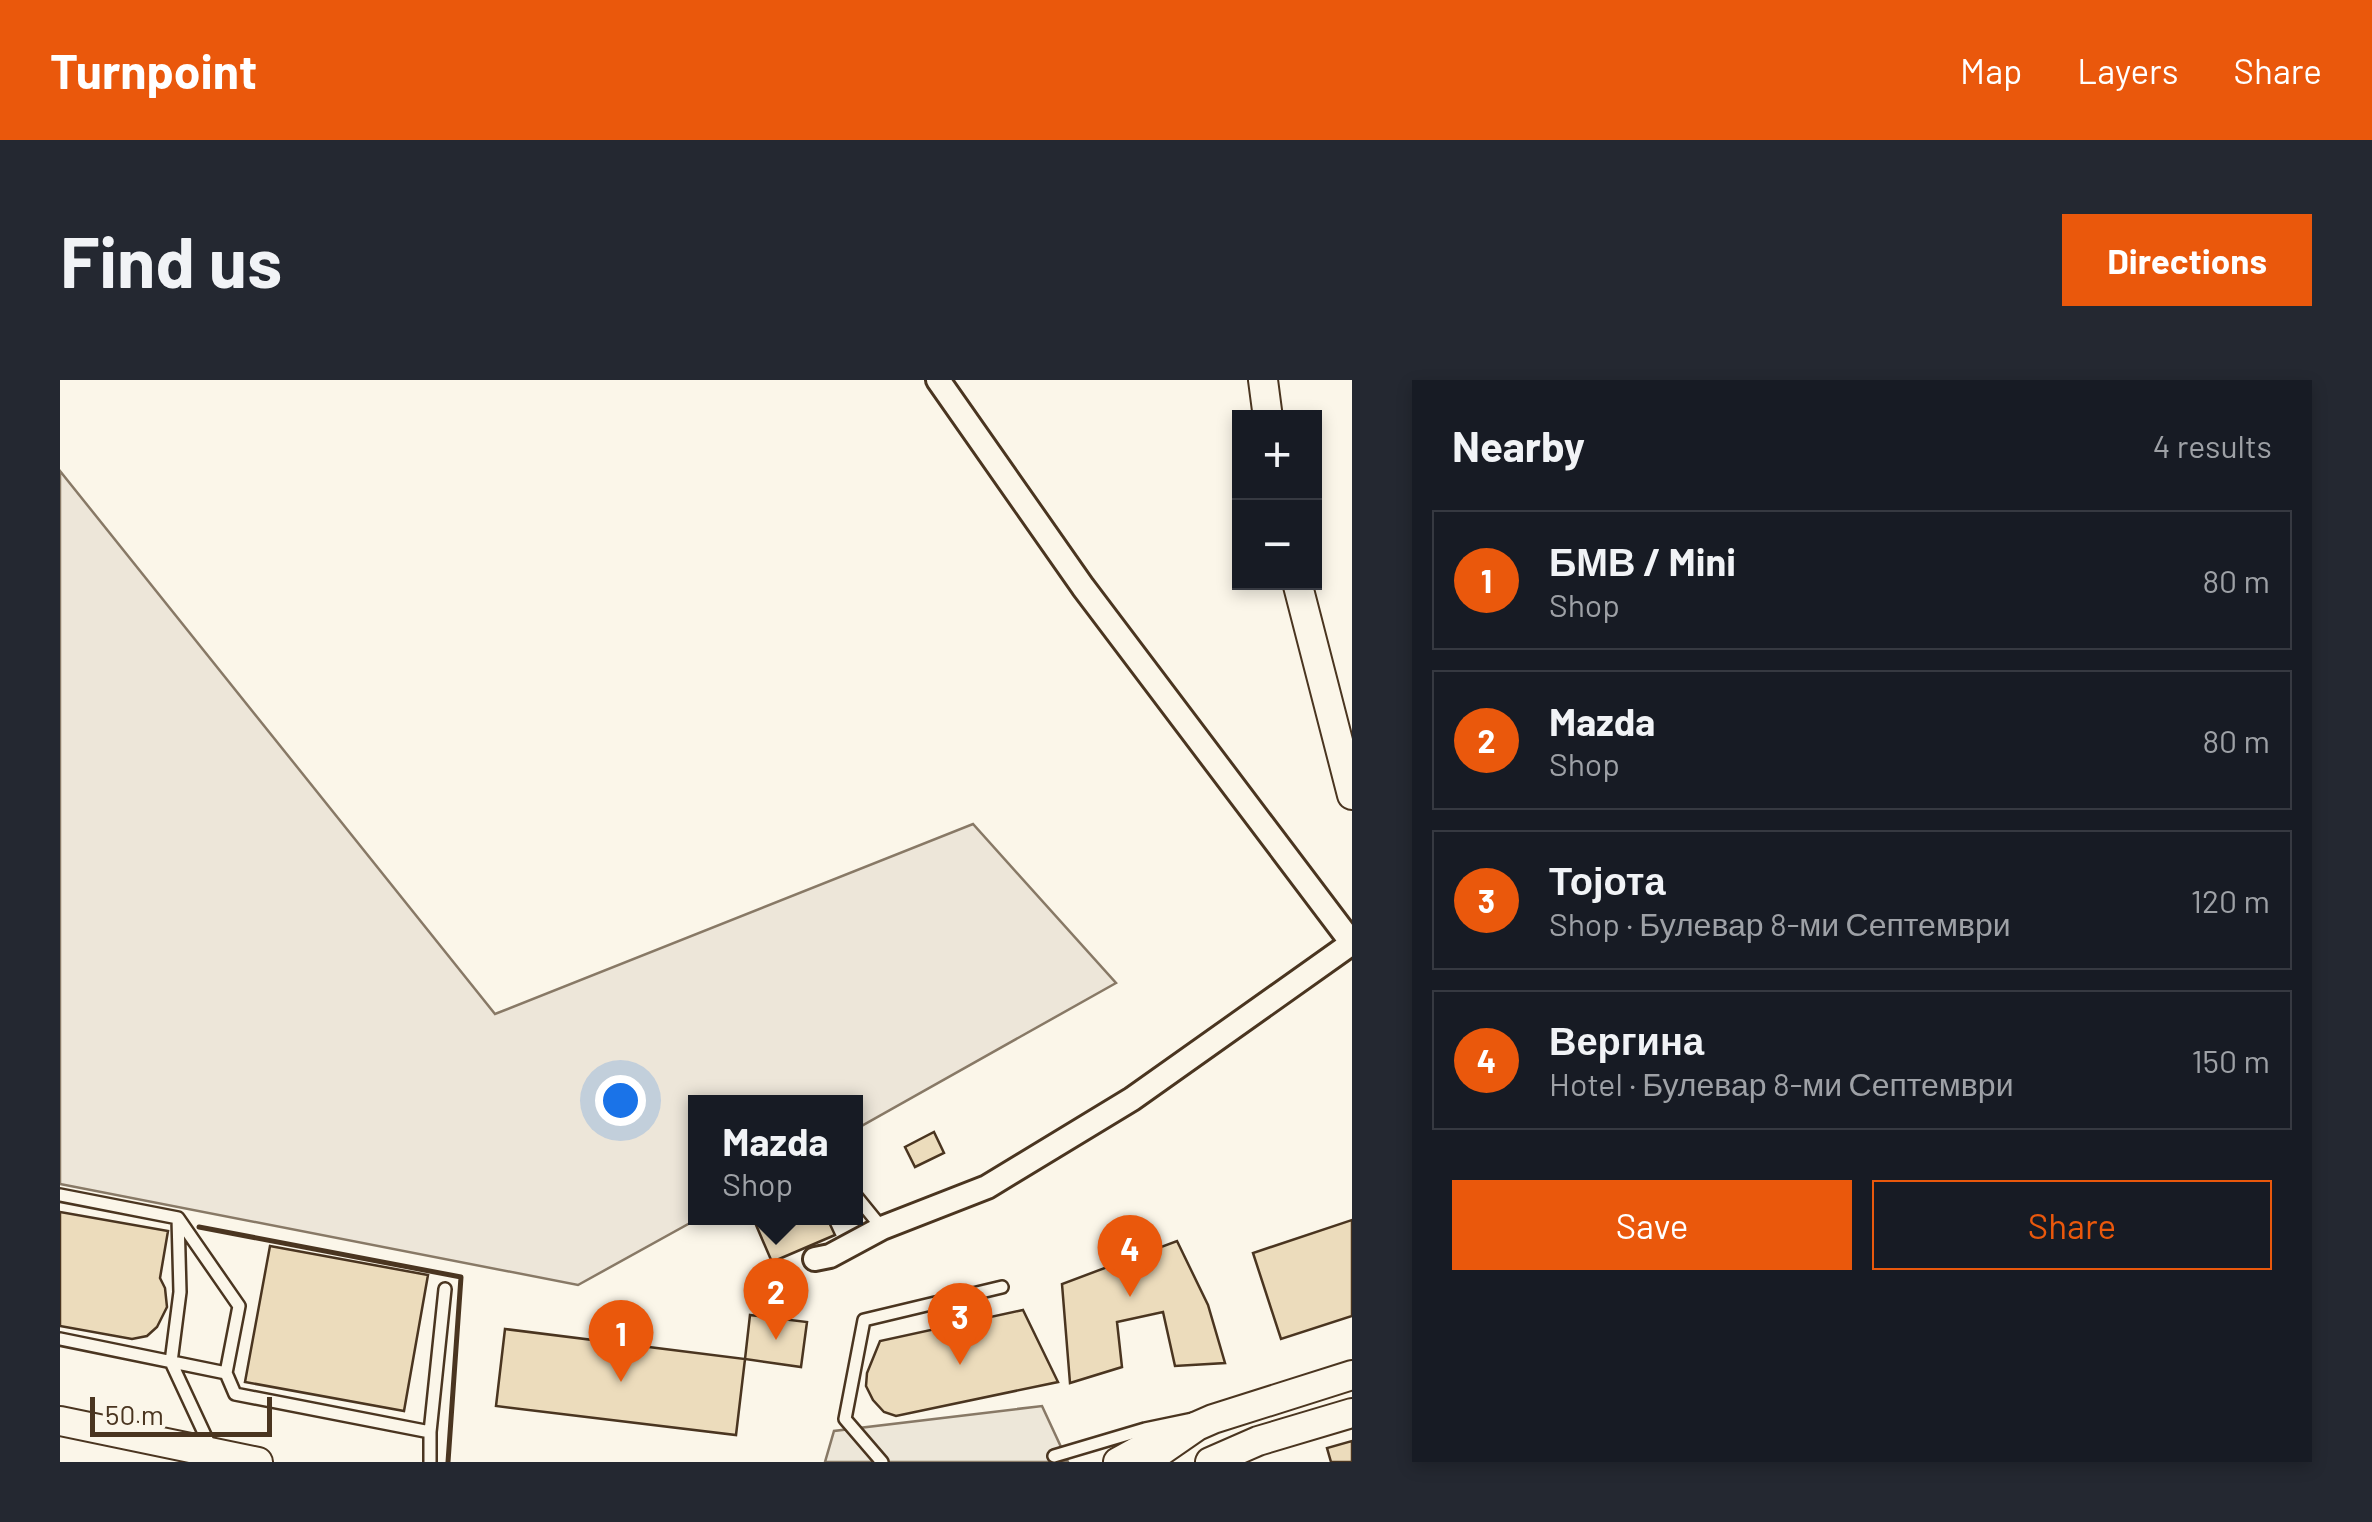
<!DOCTYPE html>
<html lang="en">
<head>
<meta charset="utf-8">
<style>
	:root { --surface:#171b24; --page:#242831; --text:#f1f3f6; --muted:#9ea1a6; --line:#363941; --accent:#ea580c }
	body { margin:0; font-family:Barlow,sans-serif; background:var(--page); color:var(--text) }
	.controls { position:absolute; right:30px; top:30px; display:grid; overflow:hidden; border-radius:0px; box-shadow:0 5px 15px #0003 }
	.controls button { width:90px; height:90px; display:grid; place-items:center; padding:0; border:0; border-bottom:2px solid var(--line); background:var(--surface); color:var(--text); font:50px sans-serif }
	.scale { position:absolute; left:30px; bottom:25px; width:182px; box-sizing:border-box; padding-left:10px; border:5px solid #4a3520; border-top:0; font-size:28px; line-height:35px; white-space:nowrap; color:#4a3520; -webkit-text-stroke:8px #fbf6e9; paint-order:stroke }
	.you { position:absolute; left:560px; top:720px; width:35px; height:35px; margin:-25px; border:8px solid #fff; border-radius:50%; background:#1a73e8; box-shadow:0 0 0 15px #1a73e833 }
	.badge { display:grid; place-items:center; width:65px; height:65px; border-radius:50%; background:var(--accent); color:#fff; font-size:32px; font-weight:700 }
	.pin { position:absolute; translate:-50% -82px; filter:drop-shadow(0 2px 5px #0008) }
	.pin::after { content:''; position:absolute; top:52px; width:35px; height:30px; background:inherit; clip-path:polygon(0 0,100% 0,50% 100%) }
	.popup { position:absolute; left:628px; top:715px; width:175px; height:130px; box-sizing:border-box; display:grid; place-content:center; border-radius:0px; background:var(--surface); filter:drop-shadow(0 2px 8px #0005); font-size:32px; white-space:nowrap; color:var(--muted) }
	.popup b { font-size:38px; color:var(--text) }
	.popup::after { content:''; position:absolute; left:50%; top:100%; margin-left:-20px; border:20px solid transparent; border-top-color:var(--surface) }
	.list { margin:0; padding:0; list-style:none }
	h2 { display:flex; justify-content:space-between; align-items:center; height:130px; margin:0; padding:0 40px; font-size:42px }
	h2 small { font-size:32px; font-weight:400; color:var(--muted) }
	.list li { display:grid; grid-template-columns:65px 1fr auto; gap:30px; align-items:center; box-sizing:border-box; height:140px; margin:0 20px 20px; padding:0 20px; border:2px solid var(--line); border-radius:0px }
	.list b { display:block; font-size:38px; white-space:nowrap }
	.list p { margin:0; font-size:32px; white-space:nowrap; color:var(--muted) }
	.list em { font-size:32px; font-style:normal; color:var(--muted) }
	.actions { display:flex; gap:20px; padding:30px 40px }
	.actions a { flex:1; padding:22px 0; border:2px solid var(--accent); border-radius:0px; text-align:center; font-size:35px; color:var(--accent) }
	.actions .main { background:var(--accent); color:#fff }
	.map { position:relative; flex:none; width:1292px; height:1082px; overflow:hidden; border-radius:0px }
	header { display:flex; align-items:center; gap:60px; box-sizing:border-box; height:140px; padding:0 50px; background:var(--accent); color:#fff }
	header strong { font-size:48px }
	nav { display:flex; gap:55px; margin-inline-start:auto; font-size:35px }
	.intro { display:flex; align-items:center; justify-content:space-between; box-sizing:border-box; height:240px; padding:0 60px }
	h1 { margin:0; font-size:70px }
	.button { padding:25px 45px; border-radius:0px; background:var(--accent); color:#fff; font-size:35px; font-weight:700 }
	main { display:flex; gap:60px; padding:0 60px }
	aside { flex:1; background:var(--surface); border-radius:0px; box-shadow:0 5px 15px #0003 }
	.map>svg:first-child { display:block }
	.green { fill:#ede6d9; stroke:#887966; stroke-width:2.5 }
	.parking { fill:#ede7d9; stroke:#887966; stroke-width:2.5 }
	.building { fill:#ecdcbc; stroke:#4a3520; stroke-width:2.5 }
	.lines { fill:none; stroke-linecap:round; stroke-linejoin:round }
	.service-casing { stroke:#4a3520; stroke-width:16 }
	.minor-casing { stroke:#4a3520; stroke-width:28 }
	.tertiary-casing { stroke:#4a3520; stroke-width:32 }
	.service { stroke:#fbf6e9; stroke-width:11 }
	.minor { stroke:#fbf6e9; stroke-width:22 }
	.tertiary { stroke:#fbf6e9; stroke-width:28 }
	.wall { stroke:#4a3520; stroke-width:5 }
</style>
</head>
<body>
<header>
<strong>Turnpoint</strong>
<nav><a>Map</a><a>Layers</a><a>Share</a></nav>
</header>
<div class="intro"><h1>Find us</h1><a class="button">Directions</a></div>
<main>
<div class="map">
<svg width="1292" height="1082" viewBox="0 0 1292 1082">
	<rect width="100%" height="100%" fill="#fbf6e9"/>
	<path class="green" d="M 0,91 L 435,634 L 913,444 L 1056,603 L 796,749 L 796,722 L 636,722 L 636,838 L 639,838 L 518,905 L 0,804 Z"/>
	<path class="parking" d="M 982,1026 L 1008,1082 L 765,1082 L 774,1051 Z"/>
	<path class="building" d="M 874,752 L 884,773 L 855,787 L 845,767 Z
		M 0,832 L 108,851 L 100,898 L 105,908 L 107,927 L 97,947 L 87,956 L 72,959 L 0,946 Z
		M 693,838 L 767,838 L 775,855 L 712,882 Z
		M 1292,840 L 1292,936 L 1221,959 L 1193,873 Z
		M 1117,861 L 1148,925 L 1165,983 L 1115,986 L 1103,932 L 1057,942 L 1062,987 L 1010,1003 L 1002,904 Z
		M 210,866 L 368,895 L 344,1031 L 185,1002 Z
		M 963,930 L 998,1002 L 836,1036 L 824,1032 L 813,1020 L 806,1006 L 807,993 L 820,961 Z
		M 690,935 L 747,942 L 741,987 L 685,979 Z
		M 445,949 L 685,979 L 676,1055 L 436,1026 Z
		M 1292,1061 L 1292,1082 L 1271,1082 L 1267,1068 Z"/>
	<g class="lines">
		<defs>
			<path id="service" d="M 0,815 L 118,838 L 179,926 L 166,993
				M 796,816 L 822,848
				M 118,838 L 120,912 L 111,982 L 151,1068
				M 0,959 L 166,993 L 175,1014 L 370,1052
				M 994,1076 L 1085,1049 L 1133,1039
				M 370,1082 L 370,1052 L 385,909
				M 822,1082 L 785,1039 L 804,940 L 942,907"/>
			<path id="minor" d="M 755,879 L 770,876 L 822,848 L 927,807 L 1072,719 L 1292,563 L 1023,207 L 878,0"/>
			<path id="tertiary" d="M 1203,0 L 1208,38
				M 1237,202 L 1292,415
				M 0,1041 L 198,1082
				M 1058,1082 L 1098,1060
				M 1085,1082 L 1137,1046 L 1153,1039 L 1292,995
				M 1150,1082 L 1198,1061 L 1292,1033"/>
		</defs>
		<use href="#service" class="service-casing"/>
		<use href="#minor" class="minor-casing"/>
		<use href="#tertiary" class="tertiary-casing"/>
		<use href="#service" class="service"/>
		<use href="#minor" class="minor"/>
		<use href="#tertiary" class="tertiary"/>
		<path class="wall" d="M 139,847 L 401,897 L 388,1082"/>
	</g>
</svg>
<div class="controls">
<button>+</button>
<button>−</button>
</div>
<div class="scale">50 m</div>
<div class="you"></div>
<div class="pin badge" style="left:561px;top:1002px">1</div>
<div class="pin badge" style="left:716px;top:960px">2</div>
<div class="popup"><b>Mazda</b>Shop</div>
<div class="pin badge" style="left:900px;top:985px">3</div>
<div class="pin badge" style="left:1070px;top:917px">4</div>
</div>
<aside>
<h2>Nearby<small>4 results</small></h2>
<ul class="list">
<li><span class="badge">1</span><div><b>БМВ / Mini</b><p>Shop</p></div><em>80 m</em></li>
<li><span class="badge">2</span><div><b>Mazda</b><p>Shop</p></div><em>80 m</em></li>
<li><span class="badge">3</span><div><b>Тојота</b><p>Shop · Булевар 8-ми Септември</p></div><em>120 m</em></li>
<li><span class="badge">4</span><div><b>Вергина</b><p>Hotel · Булевар 8-ми Септември</p></div><em>150 m</em></li>
</ul>
<div class="actions"><a class="main">Save</a><a>Share</a></div>
</aside>
</main>
</body>
</html>
